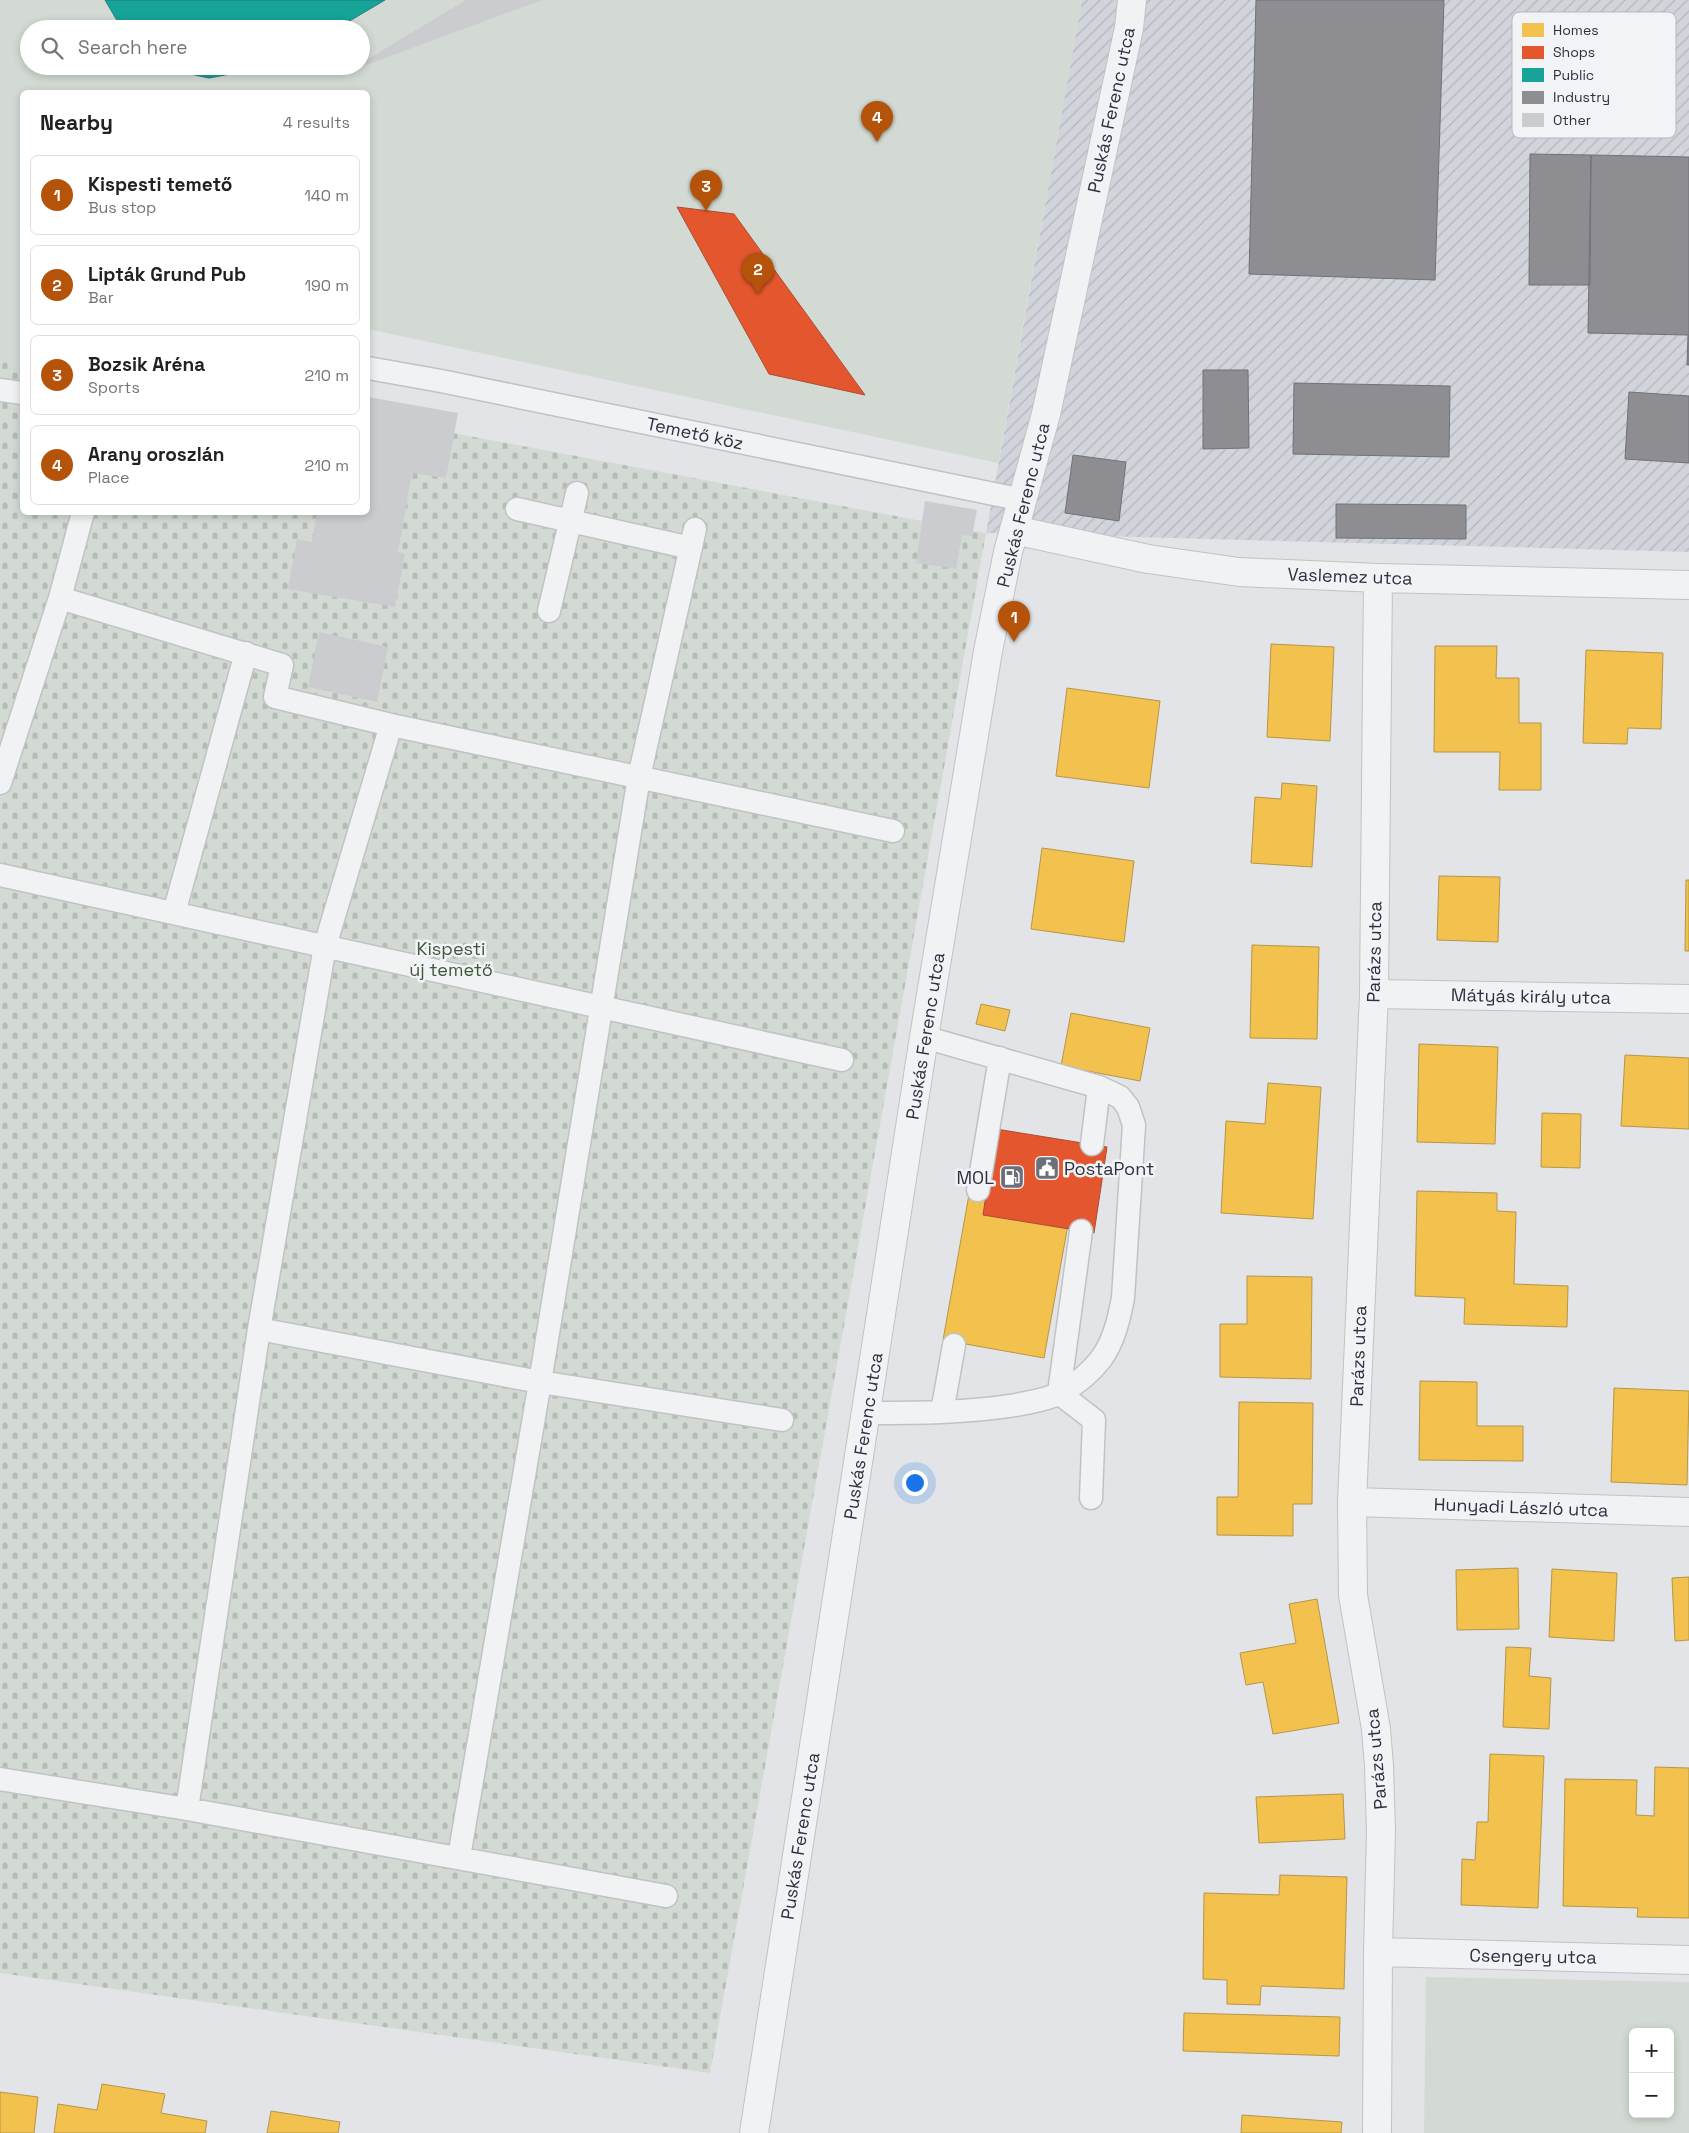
<!DOCTYPE html>
<html lang="en">
<head>
<meta charset="utf-8">
<style>
	:root { --surface:#fff; --page:#f2f2f2; --text:#202124; --muted:#757577; --line:#e0e0e0; --accent:#b45309 }
	body { margin:0; font-family:"Space Grotesk",sans-serif; background:var(--page); color:var(--text) }
	.controls { position:absolute; right:15px; bottom:15px; display:grid; overflow:hidden; border-radius:8px; box-shadow:0 2px 8px #0003 }
	.controls button { width:45px; height:45px; display:grid; place-items:center; padding:0; border:0; border-bottom:1px solid var(--line); background:var(--surface); color:var(--text); font:25px sans-serif }
	.you { position:absolute; left:914px; top:1482px; width:18px; height:18px; margin:-12px; border:4px solid #fff; border-radius:50%; background:#1a73e8; box-shadow:0 0 0 8px #1a73e833 }
	.badge { display:grid; place-items:center; width:32px; height:32px; border-radius:50%; background:var(--accent); color:#fff; font-size:16px; font-weight:700 }
	.pin { position:absolute; translate:-50% -41px; filter:drop-shadow(0 1px 2px #0008) }
	.pin::after { content:''; position:absolute; top:26px; width:18px; height:15px; background:inherit; clip-path:polygon(0 0,100% 0,50% 100%) }
	.list { margin:0; padding:0; list-style:none }
	h2 { display:flex; justify-content:space-between; align-items:center; height:65px; margin:0; padding:0 20px; font-size:21px }
	h2 small { font-size:16px; font-weight:400; color:var(--muted) }
	.list li { display:grid; grid-template-columns:32px 1fr auto; gap:15px; align-items:center; box-sizing:border-box; height:80px; margin:0 10px 10px; padding:0 10px; border:1px solid var(--line); border-radius:8px }
	.list b { display:block; font-size:19px; white-space:nowrap }
	.list p { margin:0; font-size:16px; white-space:nowrap; color:var(--muted) }
	.list em { font-size:16px; font-style:normal; color:var(--muted) }
	.icon { flex:none; width:28px; height:28px; fill:none; stroke:currentColor; stroke-width:2; stroke-linecap:round; stroke-linejoin:round }
	.map { position:relative; flex:none; width:1689px; height:2133px; overflow:hidden }
	.search { position:absolute; background:var(--surface); box-shadow:0 2px 8px #0003; left:20px; top:20px; width:350px; height:55px; display:flex; align-items:center; gap:12px; box-sizing:border-box; padding:0 18px; border-radius:28px; color:var(--muted); font-size:19px }
	.panel { position:absolute; background:var(--surface); box-shadow:0 2px 8px #0003; left:20px; top:90px; width:350px; height:425px; border-radius:8px }
	.map>svg:first-child { display:block }
	.industrial { fill:url(#industrial-furrows) }
	.cemetery { fill:url(#cemetery-stones) }
	.green { fill:#d3dad3; fill-rule:evenodd }
	.homes { fill:#f2c14e; stroke:#b69649 }
	.shops { fill:#e4572e; stroke:#ac4c33 }
	.public { fill:#17a398; stroke:#1d817d }
	.industry { fill:#8d8d92; stroke:#707279 }
	.building { fill:#cbcccf }
	.lines { fill:none; stroke-linecap:round; stroke-linejoin:round }
	.service-casing { stroke:#c1c2c5; stroke-width:25 }
	.minor-casing { stroke:#c1c2c5; stroke-width:30 }
	.tertiary-casing { stroke:#c1c2c5; stroke-width:30 }
	.service { stroke:#f1f2f4; stroke-width:22 }
	.minor { stroke:#f1f2f4; stroke-width:28 }
	.tertiary { stroke:#f1f2f4; stroke-width:28 }
	.labels { text-anchor:middle; dominant-baseline:central; stroke-width:5; stroke-linejoin:round; paint-order:stroke }
	.street-label { font-size:18px; fill:#2b323e; stroke:#f1f3f6 }
	.park-label { font-size:18px; fill:#40583a; stroke:#f1f3f6 }
	.poi-label { font-size:18px; fill:#2b323e; stroke:#f1f3f6; text-anchor:start }
	.key { fill:#f1f3f6; stroke:#b6b9bf; stroke-width:1 }
	.key-label { font-size:14px; fill:#2b323e }
</style>
</head>
<body>
<div class="map">
<svg width="1689" height="2133" viewBox="0 0 1689 2133">
	<defs>
		<pattern id="industrial-furrows" width="10" height="10" patternUnits="userSpaceOnUse" patternTransform="scale(1.25)"><rect width="10" height="10" fill="#d1d4da"/><path d="M-1 1l2-2M0 10L10 0M9 11l2-2" fill="none" stroke="#b4b6bc"/></pattern>
		<pattern id="cemetery-stones" width="16" height="16" patternUnits="userSpaceOnUse" patternTransform="scale(1.25)"><rect width="16" height="16" fill="#d3dad3"/><path d="M2 7V4a2 2 0 0 1 4 0v3zM10 15v-3a2 2 0 0 1 4 0v3z" fill="#b5bcb6"/></pattern>
	</defs>
	<rect width="100%" height="100%" fill="#e2e4e7"/>
	<path class="industrial" d="M 1082,0 L 1689,0 L 1689,552 L 986,533 Z"/>
	<path class="cemetery" d="M 0,357 L 22,360 L 22,512 L 368,512 L 368,417 L 986,533 L 710,2073 L 0,1973 Z"/>
	<path class="green" d="M 0,0 L 1082,0 L 998,463 L 368,329 L 368,92 L 22,92 L 22,360 L 0,357 ZM 29,29 L 361,29 L 361,66 L 29,66 Z
		M 1426,1977 L 1689,1982 L 1689,2133 L 1424,2133 ZM 1633,2032 L 1670,2032 L 1670,2114 L 1633,2114 Z"/>
	<path class="homes" d="M 1271,644 L 1334,647 L 1330,741 L 1267,737 Z
		M 1435,646 L 1497,646 L 1496,678 L 1519,678 L 1519,723 L 1541,723 L 1541,790 L 1499,790 L 1500,752 L 1434,752 Z
		M 1586,650 L 1663,653 L 1661,729 L 1628,728 L 1627,744 L 1583,743 Z
		M 1067,688 L 1160,701 L 1149,788 L 1056,776 Z
		M 1282,783 L 1317,786 L 1312,867 L 1251,863 L 1255,797 L 1281,799 Z
		M 1042,848 L 1134,861 L 1124,942 L 1031,929 Z
		M 1439,876 L 1500,877 L 1498,942 L 1437,940 Z
		M 1686,880 L 1689,880 L 1689,951 L 1685,951 Z
		M 1252,945 L 1319,947 L 1317,1039 L 1250,1038 Z
		M 981,1004 L 1010,1010 L 1005,1031 L 976,1024 Z
		M 1071,1013 L 1150,1028 L 1140,1081 L 1061,1066 Z
		M 1419,1044 L 1498,1047 L 1495,1144 L 1417,1142 Z
		M 1625,1055 L 1689,1058 L 1689,1129 L 1621,1126 Z
		M 1268,1083 L 1321,1087 L 1313,1219 L 1221,1213 L 1226,1121 L 1265,1124 Z
		M 1542,1113 L 1581,1114 L 1580,1168 L 1541,1167 Z
		M 970,1189 L 1071,1208 L 1044,1358 L 943,1340 Z
		M 1417,1191 L 1497,1193 L 1497,1211 L 1516,1212 L 1514,1284 L 1568,1286 L 1567,1327 L 1464,1324 L 1465,1298 L 1415,1296 Z
		M 1247,1276 L 1312,1277 L 1311,1379 L 1220,1377 L 1220,1324 L 1247,1324 Z
		M 1420,1381 L 1477,1382 L 1477,1426 L 1523,1426 L 1523,1461 L 1419,1460 Z
		M 1614,1388 L 1689,1391 L 1687,1485 L 1611,1482 Z
		M 1239,1402 L 1313,1403 L 1312,1504 L 1293,1504 L 1293,1536 L 1217,1535 L 1217,1497 L 1238,1497 Z
		M 1518,1568 L 1519,1629 L 1457,1630 L 1456,1570 Z
		M 1552,1569 L 1617,1573 L 1614,1641 L 1549,1637 Z
		M 1689,1577 L 1689,1640 L 1675,1641 L 1672,1578 Z
		M 1317,1599 L 1339,1723 L 1273,1734 L 1263,1682 L 1246,1685 L 1240,1653 L 1296,1643 L 1289,1604 Z
		M 1506,1647 L 1531,1648 L 1529,1676 L 1551,1678 L 1549,1729 L 1503,1727 Z
		M 1490,1754 L 1544,1756 L 1538,1908 L 1461,1905 L 1462,1859 L 1475,1860 L 1477,1822 L 1488,1822 Z
		M 1655,1767 L 1689,1768 L 1689,1918 L 1637,1917 L 1638,1908 L 1563,1906 L 1565,1779 L 1637,1780 L 1636,1815 L 1654,1816 Z
		M 1343,1794 L 1345,1839 L 1259,1843 L 1256,1797 Z
		M 1280,1875 L 1347,1877 L 1344,1989 L 1261,1986 L 1260,2005 L 1227,2004 L 1227,1980 L 1203,1979 L 1204,1893 L 1279,1895 Z
		M 1184,2013 L 1340,2017 L 1339,2056 L 1183,2051 Z
		M 102,2084 L 165,2094 L 161,2113 L 207,2121 L 205,2133 L 54,2133 L 58,2104 L 97,2110 Z
		M 0,2092 L 38,2097 L 34,2133 L 0,2133 Z
		M 271,2111 L 340,2122 L 338,2133 L 267,2133 Z
		M 1242,2115 L 1342,2122 L 1341,2133 L 1241,2133 Z"/>
	<path class="shops" d="M 677,207 L 734,214 L 865,395 L 769,374 Z
		M 996,1129 L 1107,1147 L 1094,1233 L 983,1215 Z"/>
	<path class="public" d="M 105,0 L 385,0 L 336,29 L 122,29 Z
		M 164,66 L 273,66 L 209,78 L 167,69 Z"/>
	<path class="industry" d="M 1256,0 L 1444,0 L 1435,280 L 1249,274 Z
		M 1530,154 L 1591,155 L 1590,285 L 1529,285 Z
		M 1591,155 L 1689,157 L 1689,365 L 1687,365 L 1688,335 L 1588,333 Z
		M 1203,370 L 1248,370 L 1249,448 L 1203,449 Z
		M 1294,383 L 1450,386 L 1449,457 L 1293,454 Z
		M 1629,392 L 1689,396 L 1689,463 L 1625,459 Z
		M 1073,455 L 1126,462 L 1119,521 L 1065,513 Z
		M 1336,504 L 1466,505 L 1466,539 L 1336,538 Z"/>
	<path class="building" d="M 466,0 L 542,0 L 350,71 L 356,66 L 361,66 L 361,63 Z
		M 368,397 L 458,413 L 446,478 L 412,473 L 398,552 L 405,554 L 395,607 L 288,589 L 297,539 L 312,542 L 317,512 L 368,512 Z
		M 925,501 L 977,510 L 972,536 L 962,535 L 956,569 L 916,563 Z
		M 319,632 L 388,647 L 377,702 L 308,687 Z"/>
	<g class="lines">
		<defs>
			<path id="service" d="M 368,368 L 441,381 L 1023,500
				M 0,390 L 22,393
				M 517,509 L 691,548
				M 60,598 L 282,665 L 275,697 L 391,725 L 893,831
				M 549,611 L 577,493
				M 0,783 L 60,598 L 83,512
				M 0,875 L 842,1060
				M 174,913 L 246,653
				M 1092,1144 L 1099,1087
				M 978,1190 L 1000,1058
				M 1081,1231 L 1059,1393 L 1094,1420 L 1091,1498
				M 259,1329 L 540,1382 L 782,1420
				M 942,1412 L 954,1345
				M 867,1413 C 917,1413 966,1413 1016,1405 C 1030,1402 1047,1400 1060,1393 C 1075,1385 1091,1372 1101,1359 C 1114,1341 1119,1319 1123,1298 L 1134,1125 L 1128,1107 L 1120,1097 L 1099,1087 L 924,1037
				M 0,1779 L 187,1809 L 666,1896
				M 187,1809 L 259,1329 L 325,946 L 391,725
				M 459,1857 L 540,1382 L 639,777 L 695,529"/>
			<path id="minor" d="M 1014,530 L 1148,559 L 1239,572 L 1378,578 L 1689,585
				M 1374,994 L 1689,999
				M 1352,1502 L 1689,1512
				M 1378,1952 L 1689,1960
				M 1377,2133 L 1378,1952 L 1381,1831 L 1379,1766 L 1376,1729 L 1353,1595 L 1352,1502 L 1374,994 L 1378,578"/>
			<path id="tertiary" d="M 754,2133 L 924,1037 L 988,651 L 1008,552 L 1046,414 L 1129,28 L 1132,0"/>
		</defs>
		<use href="#service" class="service-casing"/>
		<use href="#minor" class="minor-casing"/>
		<use href="#tertiary" class="tertiary-casing"/>
		<use href="#service" class="service"/>
		<use href="#minor" class="minor"/>
		<use href="#tertiary" class="tertiary"/>
	</g>
	<defs>
		<symbol id="civic-square" viewBox="-11 -11 22 22"><rect x="-9" y="-9" width="18" height="18" rx="4" fill="#6b7079" stroke="#f1f3f6"/><path d="M-.6-6.5H3V-4.5H.6V-3L4-1V1h2V6H-6V1h2V-1L-.6-3ZM-1.2 2.5V6h2.4V2.5Z" fill="#fff"/></symbol>
		<symbol id="fuel-square" viewBox="-11 -11 22 22"><rect x="-9" y="-9" width="18" height="18" rx="4" fill="#6b7079" stroke="#f1f3f6"/><path d="M-5.5-6h7V0h2V4h1.3V-2.5L3-4.5l.8-.8L6-3V5H2.5V1h-1V6h-7ZM-4.2-4.7v3.2H.2V-4.7Z" fill="#fff"/></symbol>
	</defs>
	<g fill-rule="evenodd">
		<use href="#civic-square" x="1033" y="1154" width="28" height="28"/>
		<use href="#fuel-square" x="998" y="1163" width="28" height="28"/>
	</g>
	<g class="labels">
		<g class="street-label">
			<text transform="translate(1111 110) rotate(-78)">Puskás Ferenc utca</text>
			<text transform="translate(695 433) rotate(12)">Temető köz</text>
			<text transform="translate(1023 505) rotate(-76)">Puskás Ferenc utca</text>
			<text transform="translate(1350 576) rotate(2)">Vaslemez utca</text>
			<text transform="translate(1374 952) rotate(-89)">Parázs utca</text>
			<text transform="translate(1531 996) rotate(1)">Mátyás király utca</text>
			<text transform="translate(925 1036) rotate(-81)">Puskás Ferenc utca</text>
			<text transform="translate(1358 1356) rotate(-88)">Parázs utca</text>
			<text transform="translate(863 1436) rotate(-81)">Puskás Ferenc utca</text>
			<text transform="translate(1521 1507) rotate(2)">Hunyadi László utca</text>
			<text transform="translate(1376 1759) rotate(-95)">Parázs utca</text>
			<text transform="translate(800 1836) rotate(-81)">Puskás Ferenc utca</text>
			<text transform="translate(1533 1956) rotate(1)">Csengery utca</text>
		</g>
		<g class="park-label">
			<text x="451" y="948">Kispesti<tspan x="451" dy="21">új temető</tspan></text>
		</g>
		<g class="poi-label">
			<text x="1064" y="1168">PostaPont</text>
			<text x="994" y="1177" text-anchor="end">MOL</text>
		</g>
	</g>
	<rect x="1512" y="12" width="164" height="126" rx="8" class="key"/>
	<rect x="1522" y="23" width="22" height="14" fill="#f2c14e"/>
	<rect x="1522" y="46" width="22" height="13" fill="#e4572e"/>
	<rect x="1522" y="68" width="22" height="14" fill="#17a398"/>
	<rect x="1522" y="91" width="22" height="13" fill="#8d8d92"/>
	<rect x="1522" y="113" width="22" height="14" fill="#cbcccf"/>
	<g class="key-label">
		<text x="1553" y="35">Homes</text>
		<text x="1553" y="57">Shops</text>
		<text x="1553" y="80">Public</text>
		<text x="1553" y="102">Industry</text>
		<text x="1553" y="125">Other</text>
	</g>
</svg>
<div class="controls">
<button>+</button>
<button>−</button>
</div>
<div class="you"></div>
<div class="pin badge" style="left:1014px;top:642px">1</div>
<div class="pin badge" style="left:758px;top:294px">2</div>
<div class="pin badge" style="left:706px;top:211px">3</div>
<div class="pin badge" style="left:877px;top:142px">4</div>
<div class="search"><svg class="icon" aria-label="search" viewBox="0 0 24 24"><circle cx="10" cy="10" r="6"/><path d="M15 15l6 6"/></svg>Search here</div>
<section class="panel">
<h2>Nearby<small>4 results</small></h2>
<ul class="list">
<li><span class="badge">1</span><div><b>Kispesti temető</b><p>Bus stop</p></div><em>140 m</em></li>
<li><span class="badge">2</span><div><b>Lipták Grund Pub</b><p>Bar</p></div><em>190 m</em></li>
<li><span class="badge">3</span><div><b>Bozsik Aréna</b><p>Sports</p></div><em>210 m</em></li>
<li><span class="badge">4</span><div><b>Arany oroszlán</b><p>Place</p></div><em>210 m</em></li>
</ul>
</section>
</div>
</body>
</html>
